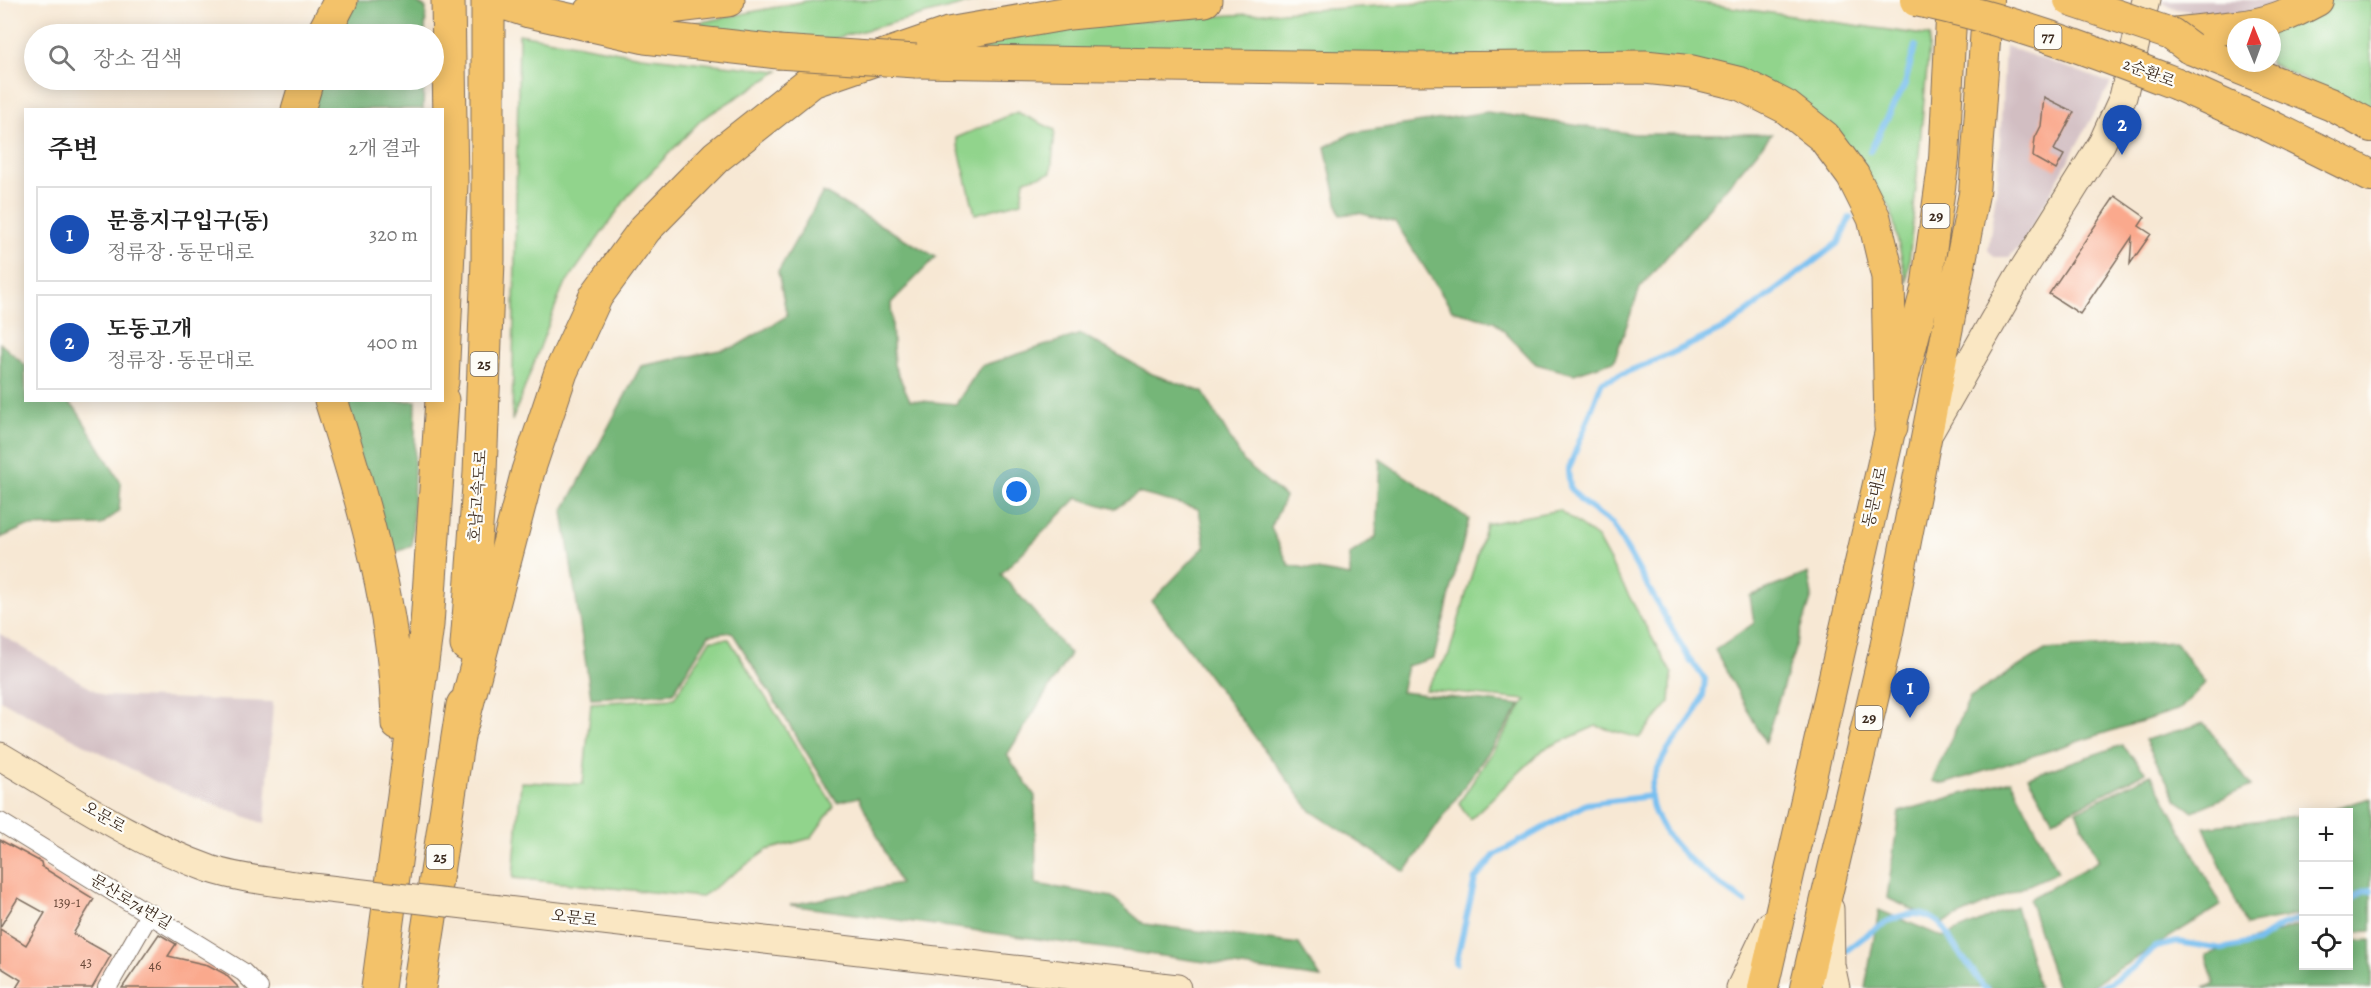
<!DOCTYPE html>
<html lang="ko">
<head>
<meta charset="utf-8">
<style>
	:root { --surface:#fff; --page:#f6f6f6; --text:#222; --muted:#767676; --line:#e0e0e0; --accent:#b5179e }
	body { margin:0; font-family:Alegreya,"Noto Serif KR",serif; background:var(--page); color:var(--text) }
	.controls { position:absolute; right:18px; bottom:18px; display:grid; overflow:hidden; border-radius:0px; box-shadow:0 3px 15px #0003 }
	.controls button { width:54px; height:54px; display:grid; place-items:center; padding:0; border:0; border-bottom:2px solid var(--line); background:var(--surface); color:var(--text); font:30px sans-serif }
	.compass { position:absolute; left:2227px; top:18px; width:54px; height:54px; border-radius:50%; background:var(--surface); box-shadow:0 3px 15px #0003; rotate:359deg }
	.you { position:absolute; left:1017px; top:492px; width:21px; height:21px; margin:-15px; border:4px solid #fff; border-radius:50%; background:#1a73e8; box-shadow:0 0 0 9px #1a73e833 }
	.badge { display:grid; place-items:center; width:39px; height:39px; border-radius:50%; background:var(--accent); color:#fff; font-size:20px; font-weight:700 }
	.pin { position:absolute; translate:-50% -50px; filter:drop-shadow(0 2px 3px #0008) }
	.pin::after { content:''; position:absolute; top:32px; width:21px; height:18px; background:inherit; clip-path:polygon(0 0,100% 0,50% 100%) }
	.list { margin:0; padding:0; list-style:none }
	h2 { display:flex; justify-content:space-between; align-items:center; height:78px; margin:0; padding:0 24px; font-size:26px }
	h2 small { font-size:20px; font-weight:400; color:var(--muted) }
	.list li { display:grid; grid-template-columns:39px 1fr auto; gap:18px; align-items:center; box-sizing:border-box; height:96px; margin:0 12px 12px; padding:0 12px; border:2px solid var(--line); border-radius:0px }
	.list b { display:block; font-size:22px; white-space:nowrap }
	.list p { margin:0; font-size:20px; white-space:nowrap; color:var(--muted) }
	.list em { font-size:20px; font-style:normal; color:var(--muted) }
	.icon { flex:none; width:33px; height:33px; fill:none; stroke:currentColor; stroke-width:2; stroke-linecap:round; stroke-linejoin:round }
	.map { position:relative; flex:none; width:2371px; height:988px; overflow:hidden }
	.search { position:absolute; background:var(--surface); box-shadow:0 3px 15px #0003; left:24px; top:24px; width:420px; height:66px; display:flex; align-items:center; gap:15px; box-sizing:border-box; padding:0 21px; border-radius:33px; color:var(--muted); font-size:22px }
	.panel { position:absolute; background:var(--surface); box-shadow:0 3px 15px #0003; left:24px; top:108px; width:420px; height:294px; border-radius:0px }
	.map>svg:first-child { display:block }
	.industrial { fill:#d2bec2 }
	.green { fill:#91d48c; stroke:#667f55; stroke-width:1.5 }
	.forest { fill:#74b678; stroke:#58704b; stroke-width:1.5 }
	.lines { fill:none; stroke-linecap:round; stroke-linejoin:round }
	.stream { stroke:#78bff0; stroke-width:6 }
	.building { fill:#faa98d }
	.minor-casing { stroke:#7d6c5e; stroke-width:20 }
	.secondary-casing { stroke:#7d6c5e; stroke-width:29 }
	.primary-casing { stroke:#7d6c5e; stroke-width:32 }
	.trunk-casing { stroke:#7d6c5e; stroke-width:34 }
	.motorway-casing { stroke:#7d6c5e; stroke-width:35 }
	.minor { stroke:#fff; stroke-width:18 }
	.secondary { stroke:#fae7c3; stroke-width:27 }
	.primary { stroke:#f3c26a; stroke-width:30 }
	.trunk { stroke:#f3c26a; stroke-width:32 }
	.motorway { stroke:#f3c26a; stroke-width:33 }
	.secondary-bridge-casing { stroke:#7d6c5e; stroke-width:29; stroke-linecap:butt }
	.trunk-bridge-casing { stroke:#7d6c5e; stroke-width:34; stroke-linecap:butt }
	.motorway-bridge-casing { stroke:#7d6c5e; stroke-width:35; stroke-linecap:butt }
	.secondary-bridge { stroke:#fae7c3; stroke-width:27 }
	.trunk-bridge { stroke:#f3c26a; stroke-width:32 }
	.motorway-bridge { stroke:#f3c26a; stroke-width:33 }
	.labels { text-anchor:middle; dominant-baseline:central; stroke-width:4.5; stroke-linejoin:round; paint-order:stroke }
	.number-label { font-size:14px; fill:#6b4a3a }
	.shield { fill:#fdfcf7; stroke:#75695f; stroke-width:1.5 }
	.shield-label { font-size:15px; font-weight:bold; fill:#3b2a1e }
	.street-label { font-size:16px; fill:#3b2a1e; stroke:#fdfcf7 }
</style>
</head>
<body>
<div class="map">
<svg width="2371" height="988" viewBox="0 0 2371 988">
	<rect width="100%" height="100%" fill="#fdfcf7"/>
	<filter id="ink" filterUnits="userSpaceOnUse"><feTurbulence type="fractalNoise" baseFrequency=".0167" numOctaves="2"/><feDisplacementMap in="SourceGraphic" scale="12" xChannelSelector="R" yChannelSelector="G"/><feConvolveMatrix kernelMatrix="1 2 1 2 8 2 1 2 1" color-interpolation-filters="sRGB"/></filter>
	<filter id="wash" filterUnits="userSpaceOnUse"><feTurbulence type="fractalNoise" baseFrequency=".008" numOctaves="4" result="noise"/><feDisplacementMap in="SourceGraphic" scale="24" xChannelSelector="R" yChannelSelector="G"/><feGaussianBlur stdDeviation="1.35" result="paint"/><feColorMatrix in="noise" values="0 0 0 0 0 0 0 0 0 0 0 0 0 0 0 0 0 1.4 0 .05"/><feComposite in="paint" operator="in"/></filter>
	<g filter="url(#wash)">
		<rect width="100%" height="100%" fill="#f7e8d4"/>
		<path class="industrial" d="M 2157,0 L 2285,0 L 2257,12 L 2216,16 L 2177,9 Z
			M 2005,46 L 2111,83 L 2022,244 L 2009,257 L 1994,257 L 1988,250 L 1998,178 Z
			M 0,634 L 104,696 L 273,702 L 265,824 L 158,783 L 0,700 Z"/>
		<path class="green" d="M 811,0 L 980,0 L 828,40 L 658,31 Z
			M 1473,0 L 1681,0 L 1930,36 L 1907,283 L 1891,209 L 1835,131 L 1746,81 L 942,50 L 1028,28 Z
			M 2327,0 L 2371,0 L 2371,114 L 2270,63 L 2272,28 Z
			M 519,34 L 641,56 L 779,71 L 702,119 L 628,196 L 562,289 L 512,421 Z
			M 1017,112 L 1055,130 L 1051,173 L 1024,180 L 1021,202 L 975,214 L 956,138 Z
			M 1559,510 L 1597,538 L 1672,674 L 1670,702 L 1639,738 L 1596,726 L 1544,749 L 1470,819 L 1459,803 L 1526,700 L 1425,690 L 1449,654 L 1486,524 Z
			M 729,639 L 834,806 L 811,838 L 767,850 L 701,897 L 513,878 L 521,782 L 583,784 L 591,703 L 674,698 L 710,640 Z"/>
		<path class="forest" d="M 349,0 L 412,0 L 426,8 L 425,34 L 325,34 Z
			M 310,80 L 424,80 L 423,109 L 303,110 Z
			M 1487,112 L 1634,134 L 1772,134 L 1640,288 L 1614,361 L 1574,374 L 1536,364 L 1494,321 L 1452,310 L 1396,223 L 1359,213 L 1340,215 L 1325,147 L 1352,133 Z
			M 823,192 L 936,257 L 891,303 L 894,365 L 910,400 L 956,404 L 981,366 L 1081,334 L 1152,374 L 1203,392 L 1244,462 L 1285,497 L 1271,528 L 1289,565 L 1350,576 L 1350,554 L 1376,537 L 1380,459 L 1469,519 L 1434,658 L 1407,666 L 1401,692 L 1521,705 L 1405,872 L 1311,811 L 1152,601 L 1205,546 L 1199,509 L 1138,493 L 1115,509 L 1077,498 L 1001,574 L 1070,654 L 1007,755 L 1035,796 L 1036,884 L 1112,897 L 1144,924 L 1299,944 L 1321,978 L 790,905 L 900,884 L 859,797 L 837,802 L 732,632 L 709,635 L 673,693 L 591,698 L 563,512 L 641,366 L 735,347 L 787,316 L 778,272 Z
			M 0,343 L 25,365 L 26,400 L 66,401 L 76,409 L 121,483 L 119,511 L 101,525 L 25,527 L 0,538 Z
			M 340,401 L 416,401 L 412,546 L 391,554 Z
			M 1808,573 L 1812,596 L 1765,742 L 1715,650 L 1754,623 L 1750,596 Z
			M 2175,642 L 2205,683 L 2180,709 L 1944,784 L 1932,781 L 1970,697 L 2045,650 Z
			M 2204,723 L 2251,786 L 2193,811 L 2177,800 L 2145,740 Z
			M 2122,745 L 2146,772 L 2053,820 L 2028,777 Z
			M 2151,774 L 2221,905 L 2088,988 L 2057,988 L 2029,899 L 2099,861 L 2076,811 Z
			M 2011,780 L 2058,872 L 1943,923 L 1887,898 L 1899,812 Z
			M 2371,798 L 2371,931 L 2349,932 L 2348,812 L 2320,812 Z
			M 2303,815 L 2303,914 L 2246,925 L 2204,827 Z
			M 2016,906 L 2039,988 L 1865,988 L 1879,910 L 1943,937 Z
			M 2303,924 L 2304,966 L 2348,966 L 2349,941 L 2371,940 L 2371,988 L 2204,988 L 2214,984 L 2206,955 Z"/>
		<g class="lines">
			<path class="stream" d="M 1870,151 L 1905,84 L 1915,46
				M 1745,902 C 1713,880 1656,841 1651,798 C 1649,783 1660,764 1667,751 C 1677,735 1695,719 1701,701 C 1704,695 1704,686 1705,679 L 1688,657 L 1613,525 L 1582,502 L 1570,487 L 1568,471 L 1602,382 L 1666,356 L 1729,326 L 1839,242 L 1850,217
				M 2348,902 L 2364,891 L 2371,890
				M 1847,950 C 1871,931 1909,898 1939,923 C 1946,928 1949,939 1954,946 C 1964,960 1975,971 1983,987 L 1987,988
				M 1456,963 L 1475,879 L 1495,855 L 1586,804 L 1651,796
				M 2096,988 L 2110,983 L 2134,967 L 2155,947 L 2178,942 L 2222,949 L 2257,942 L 2280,926 L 2304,918"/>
		</g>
		<g id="blocks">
			<path class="building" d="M 2044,97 L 2074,112 L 2054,150 L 2064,155 L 2056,170 L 2033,157 L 2035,138 L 2041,126 Z
				M 2115,196 L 2145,217 L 2139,226 L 2151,234 L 2130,264 L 2132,237 L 2080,314 L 2049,294 Z
				M 0,840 L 41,862 L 42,867 L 94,899 L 73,934 L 111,955 L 92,988 L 16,988 L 21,980 L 0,967 L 0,929 L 26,945 L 45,913 L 18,898 L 0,927 Z
				M 159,934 L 176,944 L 168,956 L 208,965 L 225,974 L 239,988 L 122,988 Z"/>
		</g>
	</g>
	<g filter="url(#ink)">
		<use href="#blocks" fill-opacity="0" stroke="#7d6c5e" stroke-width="1.5"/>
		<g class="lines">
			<defs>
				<path id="minor" d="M 0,822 L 243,972 L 259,988
					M 107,988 L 150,913"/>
				<path id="secondary" d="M 1931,430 L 2017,279 L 2102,143 L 2123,97 L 2146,0
					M 0,756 C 68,796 135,842 210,869 C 237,878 267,881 295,885
					M 499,909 L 1177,988
					M 1830,909 L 1831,965 L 1836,988
					M 1740,988 L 1770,925"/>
				<path id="primary" d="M 1763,988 L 1891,427 L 1926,289 L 1944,159 L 1952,0
					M 1805,988 L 1885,648 L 1974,194 L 1988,0"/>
				<path id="trunk" d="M 2238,27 C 2268,24 2291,14 2317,0
					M 2171,34 L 2236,27
					M 2190,48 L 2332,105 L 2371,126
					M 2177,84 L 2270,126 L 2371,176"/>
				<path id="motorway" d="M 495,0 L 529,11 L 645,37 L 778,52
					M 591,12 L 624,13 L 728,0
					M 323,34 L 341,0
					M 916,61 L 1418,69 L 1645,67 L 1692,72 L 1741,84 L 1786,107 L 1824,137 L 1853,176 L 1874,218 L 1888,277 L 1891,427
					M 298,110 L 307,80
					M 442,382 L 451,184 L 448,0
					M 331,400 C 365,507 396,611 398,724
					M 467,645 L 480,473 L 488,260 L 488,0
					M 461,727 L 528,471 L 561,372 L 596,296 L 645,229 L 716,157 L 812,81 L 948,34 L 1069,13 L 1205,0
					M 378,988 L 427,625 L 442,400
					M 419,988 L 463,705"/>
			</defs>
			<use href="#minor" class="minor-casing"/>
			<use href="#secondary" class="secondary-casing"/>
			<use href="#primary" class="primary-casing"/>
			<use href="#trunk" class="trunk-casing"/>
			<use href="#motorway" class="motorway-casing"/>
			<use href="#minor" class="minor"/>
			<use href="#secondary" class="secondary"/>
			<use href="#primary" class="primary"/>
			<use href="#trunk" class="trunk"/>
			<use href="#motorway" class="motorway"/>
			<defs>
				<path id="secondary-bridge" d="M 295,885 L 499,909"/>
				<path id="trunk-bridge" d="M 1916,0 C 2006,18 2092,51 2177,84
					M 2070,0 L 2171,34 L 2190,48"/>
				<path id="motorway-bridge" d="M 778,52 L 916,61"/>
			</defs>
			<use href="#secondary-bridge" class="secondary-bridge-casing"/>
			<use href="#trunk-bridge" class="trunk-bridge-casing"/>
			<use href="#motorway-bridge" class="motorway-bridge-casing"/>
			<use href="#secondary-bridge" class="secondary-bridge"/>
			<use href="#trunk-bridge" class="trunk-bridge"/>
			<use href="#motorway-bridge" class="motorway-bridge"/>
		</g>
	</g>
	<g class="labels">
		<g class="number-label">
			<text x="67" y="902">139-1</text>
			<text x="86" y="962">43</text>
			<text x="155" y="965">46</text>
		</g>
		<g class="shield">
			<rect x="2034.5" y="25" width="27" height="24" rx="4.5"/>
			<rect x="1922.5" y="204" width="27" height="24" rx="4.5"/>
			<rect x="470.5" y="352" width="27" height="24" rx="4.5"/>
			<rect x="1855.5" y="706" width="27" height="24" rx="4.5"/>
			<rect x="426.5" y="845" width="27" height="24" rx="4.5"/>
		</g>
		<g class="shield-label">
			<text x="2048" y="37">77</text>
			<text x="1936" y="216">29</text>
			<text x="484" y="364">25</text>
			<text x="1869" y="718">29</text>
			<text x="440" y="857">25</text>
		</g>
		<g class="street-label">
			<text transform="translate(2149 73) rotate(21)">2순환로</text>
			<text transform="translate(478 496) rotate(-86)">호남고속도로</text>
			<text transform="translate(1875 497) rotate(-77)">동문대로</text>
			<text transform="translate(104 817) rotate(30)">오문로</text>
			<text transform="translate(131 902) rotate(31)">문산로74번길</text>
			<text transform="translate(574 918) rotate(7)">오문로</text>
		</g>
	</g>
</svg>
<div class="controls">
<button>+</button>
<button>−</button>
<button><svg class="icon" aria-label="locate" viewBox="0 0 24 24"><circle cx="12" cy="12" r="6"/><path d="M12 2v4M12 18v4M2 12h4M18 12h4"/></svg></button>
</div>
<svg class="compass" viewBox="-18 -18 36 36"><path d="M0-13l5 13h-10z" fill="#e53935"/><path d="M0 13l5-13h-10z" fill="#767676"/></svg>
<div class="you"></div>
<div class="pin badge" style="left:1910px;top:718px;background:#1a4fb4">1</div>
<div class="pin badge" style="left:2122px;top:155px;background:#1a4fb4">2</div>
<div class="search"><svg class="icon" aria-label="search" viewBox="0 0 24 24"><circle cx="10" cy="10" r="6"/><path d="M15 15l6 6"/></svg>장소 검색</div>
<section class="panel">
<h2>주변<small>2개 결과</small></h2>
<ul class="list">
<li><span class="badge" style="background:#1a4fb4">1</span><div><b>문흥지구입구(동)</b><p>정류장 · 동문대로</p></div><em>320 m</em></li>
<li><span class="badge" style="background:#1a4fb4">2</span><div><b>도동고개</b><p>정류장 · 동문대로</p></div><em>400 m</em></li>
</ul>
</section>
</div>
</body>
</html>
